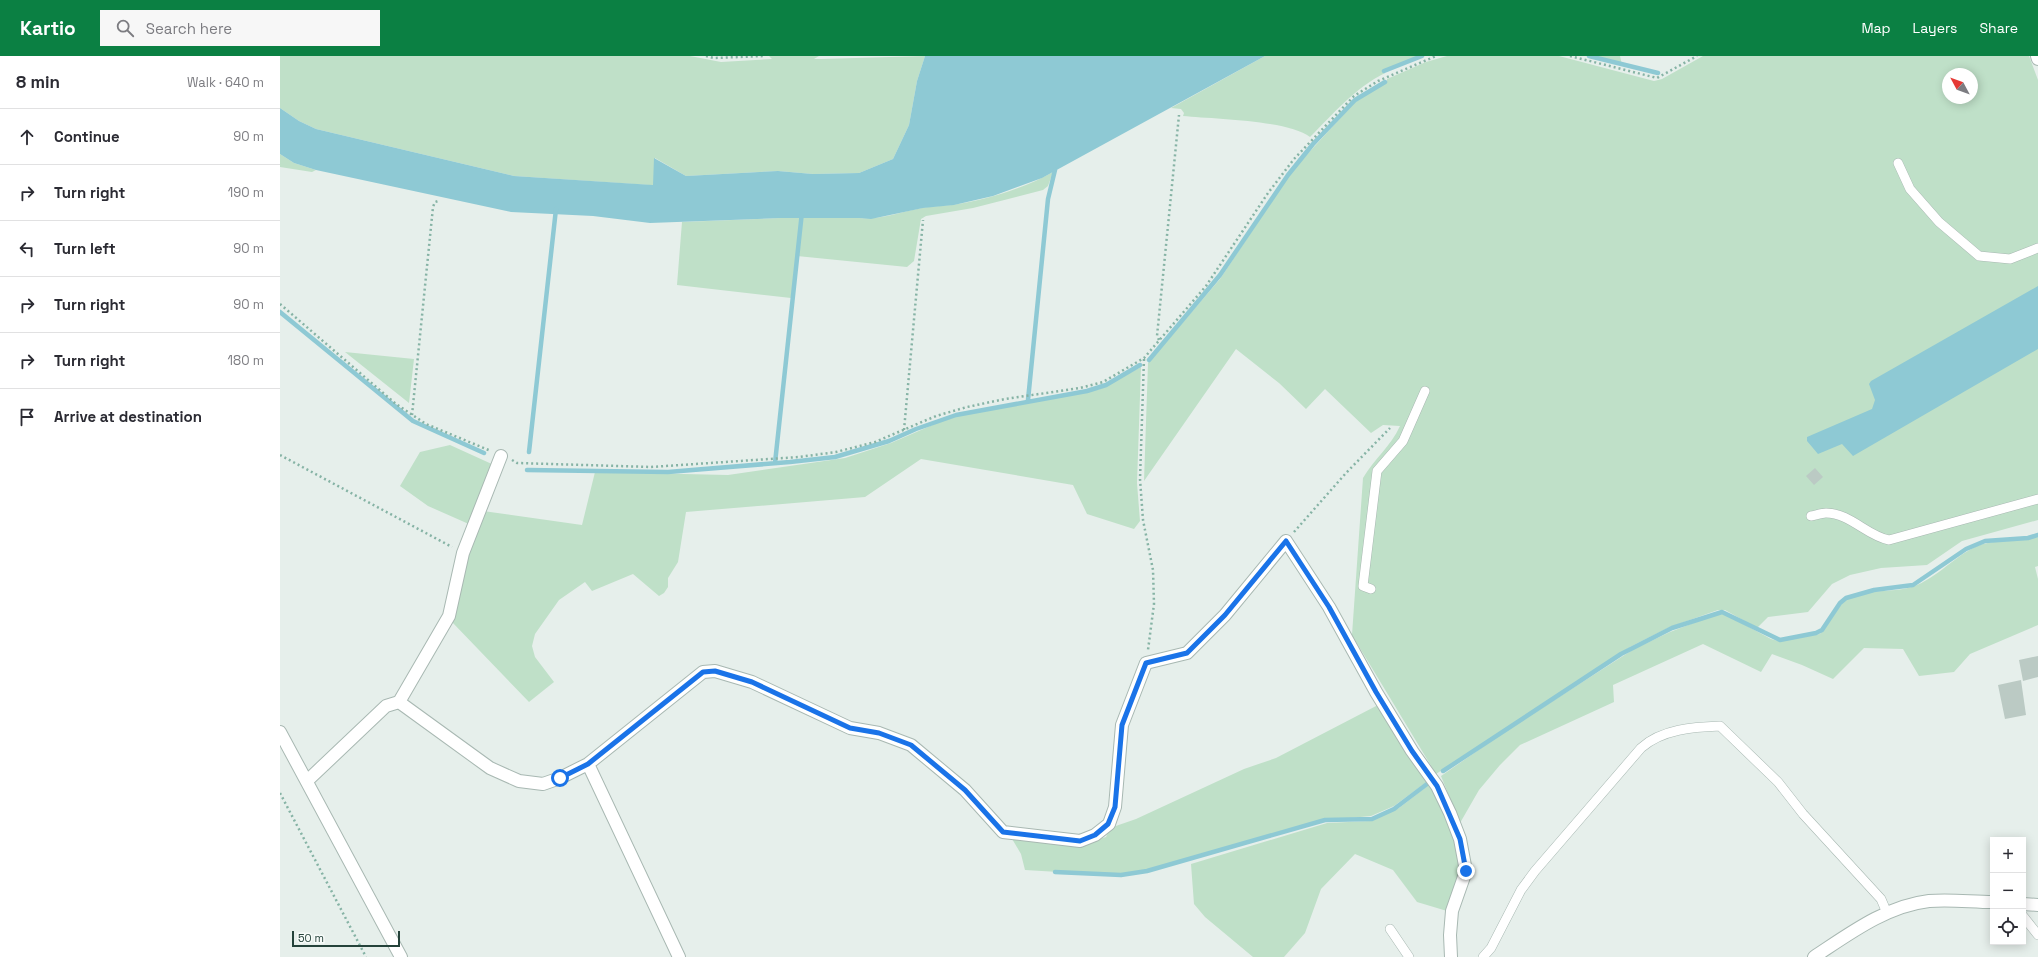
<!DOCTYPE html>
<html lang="en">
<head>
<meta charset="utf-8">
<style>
	:root { --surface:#fff; --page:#f7f7f7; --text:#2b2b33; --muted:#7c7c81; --line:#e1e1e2; --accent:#0b8043 }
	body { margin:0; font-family:"Space Grotesk",sans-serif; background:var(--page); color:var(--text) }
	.controls { position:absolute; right:12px; bottom:12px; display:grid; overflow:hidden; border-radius:0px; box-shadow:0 2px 10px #0003 }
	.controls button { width:36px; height:36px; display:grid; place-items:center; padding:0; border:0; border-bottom:1px solid var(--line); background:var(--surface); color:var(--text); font:20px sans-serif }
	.compass { position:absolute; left:1662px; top:12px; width:36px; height:36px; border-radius:50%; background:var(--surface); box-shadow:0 2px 10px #0003; rotate:311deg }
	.scale { position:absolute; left:12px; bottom:10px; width:108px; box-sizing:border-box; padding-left:4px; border:2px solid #24423a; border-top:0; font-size:11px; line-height:14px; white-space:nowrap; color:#24423a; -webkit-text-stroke:3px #f7fbf9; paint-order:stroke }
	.stop { position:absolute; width:12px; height:12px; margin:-9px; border:3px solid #1a73e8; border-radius:50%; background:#fff }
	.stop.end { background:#1a73e8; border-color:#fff; box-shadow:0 1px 4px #0008 }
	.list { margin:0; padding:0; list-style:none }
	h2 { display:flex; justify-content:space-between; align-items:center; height:52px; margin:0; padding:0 16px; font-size:17px }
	h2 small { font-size:13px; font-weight:400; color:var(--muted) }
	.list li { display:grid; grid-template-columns:26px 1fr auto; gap:12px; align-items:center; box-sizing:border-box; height:56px; padding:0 16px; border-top:1px solid var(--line) }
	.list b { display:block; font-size:15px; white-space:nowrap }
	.list em { font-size:13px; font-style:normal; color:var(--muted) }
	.icon { flex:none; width:22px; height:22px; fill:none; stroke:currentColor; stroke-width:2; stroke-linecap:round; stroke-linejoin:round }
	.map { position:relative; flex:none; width:1758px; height:901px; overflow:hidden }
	header { display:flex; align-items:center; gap:24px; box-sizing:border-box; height:56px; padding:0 20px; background:var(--accent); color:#fff }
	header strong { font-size:19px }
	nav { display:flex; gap:22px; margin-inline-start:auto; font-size:14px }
	.search { width:280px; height:36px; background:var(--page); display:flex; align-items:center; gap:10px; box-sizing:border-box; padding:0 14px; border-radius:0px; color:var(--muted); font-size:15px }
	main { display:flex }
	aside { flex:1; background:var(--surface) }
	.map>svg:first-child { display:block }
	.green { fill:#bfe0c8; fill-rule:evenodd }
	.water { fill:#8ec9d4 }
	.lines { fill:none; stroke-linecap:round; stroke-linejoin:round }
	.stream { stroke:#8ec9d4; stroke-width:4.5 }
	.building { fill:#bbcac4 }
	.service-casing { stroke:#a8b8b2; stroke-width:10 }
	.minor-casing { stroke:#a8b8b2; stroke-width:14 }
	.tertiary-casing { stroke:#a8b8b2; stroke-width:14 }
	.path { stroke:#86b3a5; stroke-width:2.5; stroke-dasharray:2 3; stroke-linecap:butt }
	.service { stroke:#fff; stroke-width:9 }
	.minor { stroke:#fff; stroke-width:12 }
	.tertiary { stroke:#fff; stroke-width:12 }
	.route { stroke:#1a73e8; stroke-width:5 }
</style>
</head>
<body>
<header>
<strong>Kartio</strong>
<div class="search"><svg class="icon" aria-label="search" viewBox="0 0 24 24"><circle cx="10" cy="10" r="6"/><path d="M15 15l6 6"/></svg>Search here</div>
<nav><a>Map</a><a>Layers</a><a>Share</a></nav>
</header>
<main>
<aside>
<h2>8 min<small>Walk · 640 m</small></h2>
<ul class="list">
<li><svg class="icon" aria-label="ahead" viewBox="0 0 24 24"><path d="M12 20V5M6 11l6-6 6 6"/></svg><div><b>Continue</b></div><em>90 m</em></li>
<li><svg class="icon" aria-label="right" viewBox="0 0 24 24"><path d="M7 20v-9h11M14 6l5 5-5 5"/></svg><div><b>Turn right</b></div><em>190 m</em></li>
<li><svg class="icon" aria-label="left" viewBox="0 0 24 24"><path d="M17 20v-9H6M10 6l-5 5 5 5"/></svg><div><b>Turn left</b></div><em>90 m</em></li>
<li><svg class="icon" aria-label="right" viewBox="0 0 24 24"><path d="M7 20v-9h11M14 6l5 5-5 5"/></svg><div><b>Turn right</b></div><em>90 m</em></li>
<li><svg class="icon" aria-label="right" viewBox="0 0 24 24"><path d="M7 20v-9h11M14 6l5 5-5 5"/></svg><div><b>Turn right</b></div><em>180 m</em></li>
<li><svg class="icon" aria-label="arrive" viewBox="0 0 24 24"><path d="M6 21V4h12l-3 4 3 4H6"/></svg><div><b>Arrive at destination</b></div></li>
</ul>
</aside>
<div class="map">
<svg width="1758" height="901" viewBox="0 0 1758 901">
	<rect width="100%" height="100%" fill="#e6efeb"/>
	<path class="green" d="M 0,0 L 410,0 L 441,6 L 492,3 L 489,0 L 539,0 L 534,3 L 541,3 L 645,0 L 637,25 L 629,69 L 613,103 L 579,117 L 533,118 L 498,115 L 406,120 L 375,102 L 374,129 L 369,129 L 234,120 L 36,73 L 19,65 L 0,52 Z
		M 985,0 L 1142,0 L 1105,15 L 1105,17 C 1075,32 1053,58 1030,81 C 1008,64 933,63 903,60 L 904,57 L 901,53 L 891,52 Z
		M 1167,0 L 1279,0 L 1374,25 L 1382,23 L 1423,0 L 1749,0 L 1758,24 L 1758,464 L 1682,485 L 1647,509 L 1601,512 L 1570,519 L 1552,528 L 1528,556 L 1488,561 L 1477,572 L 1445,554 L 1438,554 L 1390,571 L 1350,591 L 1156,718 L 1072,579 L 1083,422 C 1094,403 1111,390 1120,370 L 1103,369 L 1091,377 L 1045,333 L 1026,353 L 999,327 L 956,293 L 864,425 L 868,307 L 940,223 L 1012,115 L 1075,46 L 1090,35 L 1107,26 L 1107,23 L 1146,6 ZM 1668,18 L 1692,18 L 1692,42 L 1668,42 Z
		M 1309,0 L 1340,0 L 1342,9 Z
		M 0,98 L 14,107 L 36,114 L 32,116 L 0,111 Z
		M 773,116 L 768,130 L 763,134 L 693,152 L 646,160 L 641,163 L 634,205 L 627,211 L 517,200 L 511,242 L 397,229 L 402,166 L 501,162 L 579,162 C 600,164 621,156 642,152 C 652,150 662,150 672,149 C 704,145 745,132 773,116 Z
		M 65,296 L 134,303 L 129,347 Z
		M 861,311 L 857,427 L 860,465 L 854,473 L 807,458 L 793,429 L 641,403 L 585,441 L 406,456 L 398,506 L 388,522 L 388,531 L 384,537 L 379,540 L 353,518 L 312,535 L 305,526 L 279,544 L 255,578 L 252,590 L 255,601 L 274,626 L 249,646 L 172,566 L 189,492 L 203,455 L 302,469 L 315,416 L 448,419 L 565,402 L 611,387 L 671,361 L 820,333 Z
		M 170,389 L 214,409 L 191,469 L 148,450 L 120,430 L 140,396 Z
		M 1758,481 L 1758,510 L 1755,511 L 1758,523 L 1758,569 L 1690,598 L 1674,616 L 1639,620 L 1623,593 L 1584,592 L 1553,623 L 1522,609 L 1492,598 L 1481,616 L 1423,588 L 1333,629 L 1334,646 L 1240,689 L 1220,709 L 1199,734 L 1180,767 L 1161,720 L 1226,675 L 1354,593 L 1390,576 L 1437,558 L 1445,558 L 1491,583 L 1498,585 L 1540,578 L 1563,546 C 1581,532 1607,537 1628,532 C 1653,526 1672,502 1695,491 C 1715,482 1737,487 1758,481 Z
		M 1098,649 L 1148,725 L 1114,750 L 1091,760 L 1038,765 L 893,809 L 841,819 L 829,819 L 745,814 L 741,798 L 731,781 L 816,784 L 826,781 L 830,772 L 856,763 L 964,713 L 996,702 Z
		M 1150,728 L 1173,778 L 1181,813 L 1167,855 L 1137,846 L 1113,814 L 1075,798 L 1041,833 L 1025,877 L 1004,901 L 973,901 L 925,861 L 914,848 L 911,808 L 1047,767 L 1090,765 L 1119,752 Z"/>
	<path class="water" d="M 645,0 L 985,0 L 762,122 L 713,140 L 674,149 L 643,152 L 591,163 L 579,162 L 501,162 L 370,167 L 313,160 L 231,156 L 36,114 L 14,107 L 0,98 L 0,52 L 19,65 L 36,73 L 234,120 L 373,129 L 374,102 L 406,120 L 498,115 L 533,118 L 579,117 L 613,103 L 629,69 L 637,25 Z
		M 1758,230 L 1758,293 L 1573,400 L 1562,388 L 1538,398 L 1527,385 L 1527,381 L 1592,353 L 1595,344 L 1589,328 L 1591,325 Z"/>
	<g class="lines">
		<path class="stream" d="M 1309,0 L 1378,17
			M 1104,15 L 1142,0
			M 0,256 L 133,365 L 204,397
			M 869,304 L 940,219 L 1008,119 L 1033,88 L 1075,44 L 1105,26
			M 748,344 L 768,143 L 775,114
			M 249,396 L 276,153
			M 495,407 L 522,156
			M 247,414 L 388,416 L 510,406 L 555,401 L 609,385 L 636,373 L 676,359 L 807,335 L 826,329 L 860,309
			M 1163,715 L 1341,598 L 1392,572 L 1442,556 L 1500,584 L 1536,577 L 1542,574 L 1560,547 L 1566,542 L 1594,534 L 1633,529 L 1686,493 L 1705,485 L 1748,482 L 1758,479
			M 775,816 L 841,819 L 867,815 L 1045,764 L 1092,763 L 1114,753 L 1147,728"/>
	</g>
	<path class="building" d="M 1535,412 L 1543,421 L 1534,429 L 1526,420 Z
		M 1758,600 L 1758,621 L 1743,625 L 1739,604 Z
		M 1741,624 L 1746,659 L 1725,663 L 1718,629 Z"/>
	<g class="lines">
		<defs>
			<path id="service" d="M 1618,107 L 1630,133 L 1659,166 L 1699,200 L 1730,203 L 1758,192
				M 1531,460 C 1536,459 1542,457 1546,457 C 1570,457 1587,480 1609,484 L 1758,443
				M 1091,533 L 1083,530 L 1097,415 L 1123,385 L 1145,335
				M 1743,860 L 1758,879
				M 1110,873 L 1129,901
				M 1203,901 L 1211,892 L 1241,834 L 1255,815 L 1361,692 C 1382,673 1414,671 1440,670 L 1498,726 L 1523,758 L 1601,843 L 1607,857"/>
			<path id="minor" d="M 1757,0 L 1758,3
				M 119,646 L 210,712 L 239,725 L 263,728 L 280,722 L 308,708 L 423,616 L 435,615 L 472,626 L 570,672 L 599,677 L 631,689 L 685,734 L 723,776 L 800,785 L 815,779 L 829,768 L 835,751 L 842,669 L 866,607 L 907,597 L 945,559 L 1006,485 L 1049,551 L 1096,636 L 1132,695 L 1157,730 L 1170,757 L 1180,783 L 1186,815 L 1172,855 L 1170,879 L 1171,901
				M 308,708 L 399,901
				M 27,725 L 106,650 L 119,646 L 169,560 L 183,497 L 221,400"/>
			<path id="tertiary" d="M 0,676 L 121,901
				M 1743,848 L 1758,849
				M 1534,901 C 1569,878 1606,850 1649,845 C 1670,843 1692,846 1713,846"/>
		</defs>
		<use href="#service" class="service-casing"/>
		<use href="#minor" class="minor-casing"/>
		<use href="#tertiary" class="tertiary-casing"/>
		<path class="path" d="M 426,0 L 434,2 L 485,0
			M 1290,0 L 1377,22 L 1417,0
			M 0,248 L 116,348 L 146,368 L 211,395
			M 879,284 L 877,280 L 899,59
			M 864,303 L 860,423 L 863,464 L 873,514 L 874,548 L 868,594
			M 132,359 L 153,151 L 155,146 L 158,145
			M 624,374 L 643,164
			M 0,399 L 172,491
			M 232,404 L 237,407 L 371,411 L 519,401 L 556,396 L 595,386 L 656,360 L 687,351 L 725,343 L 800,332 L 823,326 L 864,302 L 926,230 L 988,137 L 1014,103 L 1074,40 L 1098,25 L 1156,0
			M 1014,476 L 1066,417 L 1110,372
			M 0,737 L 86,901"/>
		<use href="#service" class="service"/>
		<use href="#minor" class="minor"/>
		<use href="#tertiary" class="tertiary"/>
	</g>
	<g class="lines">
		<path class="route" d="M 280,722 L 308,708 L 423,616 L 435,615 L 472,626 L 570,672 L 599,677 L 631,689 L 685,734 L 723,776 L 800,785 L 815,779 L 828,768 L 835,751 L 842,669 L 866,607 L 907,597 L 945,559 L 1006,485 L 1049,551 L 1096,636 L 1132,695 L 1157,730 L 1180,783 L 1186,815"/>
	</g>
</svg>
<div class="controls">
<button>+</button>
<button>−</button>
<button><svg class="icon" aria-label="locate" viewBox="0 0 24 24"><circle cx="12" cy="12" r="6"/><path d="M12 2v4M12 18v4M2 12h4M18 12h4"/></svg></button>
</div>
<svg class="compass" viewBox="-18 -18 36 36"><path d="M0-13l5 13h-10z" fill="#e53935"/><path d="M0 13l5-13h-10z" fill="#7c7c81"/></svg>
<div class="scale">50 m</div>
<div class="stop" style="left:280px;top:722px"></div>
<div class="stop end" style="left:1186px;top:815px"></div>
</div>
</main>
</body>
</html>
